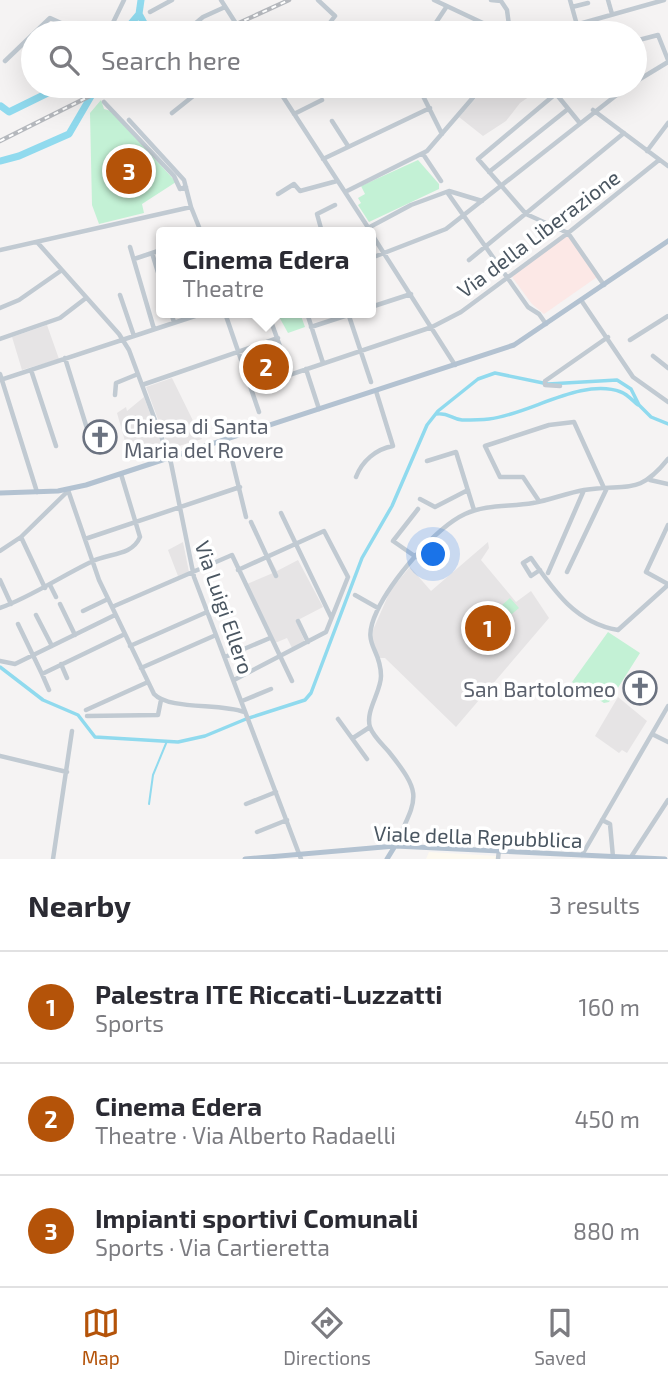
<!DOCTYPE html>
<html lang="en">
<head>
<meta charset="utf-8">
<style>
	:root { --surface:#fff; --page:#f2f2f3; --text:#2b2b33; --muted:#7c7c81; --line:#e1e1e2; --accent:#b45309 }
	body { margin:0; font-family:"Exo 2",sans-serif; background:var(--page); color:var(--text) }
	.you { position:absolute; left:434px; top:555px; width:24px; height:24px; margin:-18px; border:5px solid #fff; border-radius:50%; background:#1a73e8; box-shadow:0 0 0 10px #1a73e833 }
	.badge { display:grid; place-items:center; width:46px; height:46px; border-radius:50%; background:var(--accent); color:#fff; font-size:23px; font-weight:700 }
	.pin { position:absolute; translate:-50% -50%; border:4px solid #fff; box-shadow:0 2px 7px #0006 }
	.popup { position:absolute; left:156px; top:227px; width:220px; height:91px; box-sizing:border-box; display:grid; place-content:center; border-radius:7px; background:var(--surface); filter:drop-shadow(0 2px 5px #0005); font-size:23px; white-space:nowrap; color:var(--muted) }
	.popup b { font-size:26px; color:var(--text) }
	.popup::after { content:''; position:absolute; left:50%; top:100%; margin-left:-14px; border:14px solid transparent; border-top-color:var(--surface) }
	.list { margin:0; padding:0; list-style:none }
	h2 { display:flex; justify-content:space-between; align-items:center; height:91px; margin:0; padding:0 28px; font-size:30px }
	h2 small { font-size:23px; font-weight:400; color:var(--muted) }
	.list li { display:grid; grid-template-columns:46px 1fr auto; gap:21px; align-items:center; box-sizing:border-box; height:112px; padding:0 28px; border-top:2px solid var(--line) }
	.list b { display:block; font-size:26px; white-space:nowrap }
	.list p { margin:0; font-size:23px; white-space:nowrap; color:var(--muted) }
	.list em { font-size:23px; font-style:normal; color:var(--muted) }
	.icon { flex:none; width:38px; height:38px; fill:none; stroke:currentColor; stroke-width:2; stroke-linecap:round; stroke-linejoin:round }
	.map { position:relative; flex:none; width:668px; height:859px; overflow:hidden }
	.search { position:absolute; background:var(--surface); box-shadow:0 7px 28px #0002; left:21px; right:21px; top:21px; height:77px; display:flex; align-items:center; gap:18px; box-sizing:border-box; padding:0 24px; border-radius:38px; color:var(--muted); font-size:26px }
	.sheet { height:427px; background:var(--surface) }
	nav { display:flex; justify-content:space-around; align-items:center; box-sizing:border-box; height:98px; border-top:2px solid var(--line); background:var(--surface); font-size:19px; color:var(--muted) }
	nav a { display:grid; justify-items:center; gap:4px }
	nav .on { color:var(--accent) }
	.map>svg:first-child { display:block }
	.commercial { fill:#fdf9ef }
	.education { fill:#e6e4e5 }
	.medical { fill:#fce8e6 }
	.green { fill:#c3f1d5 }
	.lines { fill:none; stroke-linecap:round; stroke-linejoin:round }
	.stream { stroke:#90daee; stroke-width:2 }
	.canal { stroke:#90daee; stroke-width:3.5 }
	.river { stroke:#90daee; stroke-width:7 }
	.minor { stroke:#c1cad2; stroke-width:4.5 }
	.major { stroke:#b3c2d1; stroke-width:5 }
	.rail-casing { stroke:#b5b8bd; stroke-width:4.5 }
	.rail { stroke:#fff; stroke-width:2; stroke-dasharray:5; stroke-linecap:butt }
	.labels { text-anchor:middle; dominant-baseline:central; stroke-width:7; stroke-linejoin:round; paint-order:stroke }
	.street-label { font-size:21px; fill:#4a5661; stroke:#fff }
	.worship-label { font-size:21px; fill:#5b616d; stroke:#fff; text-anchor:start }
</style>
</head>
<body>
<div class="map">
<svg width="668" height="859" viewBox="0 0 668 859">
	<rect width="100%" height="100%" fill="#f5f3f3"/>
	<path class="commercial" d="M 429,852 L 497,856 L 497,859 L 426,859 Z"/>
	<path class="education" d="M 487,86 L 526,86 L 533,94 L 520,103 L 506,121 L 483,136 L 459,117 Z
		M 47,325 L 59,359 L 22,370 L 12,337 Z
		M 172,378 L 202,439 L 169,449 L 146,387 Z
		M 144,397 L 164,451 L 140,460 L 130,440 L 125,441 L 117,413 L 126,407 L 127,411 Z
		M 183,542 L 189,572 L 178,576 L 168,550 Z
		M 488,542 L 489,548 L 481,560 L 516,602 L 531,591 L 549,618 L 456,727 L 385,658 L 379,658 L 372,639 L 373,630 L 391,589 L 410,567 L 431,591 Z
		M 270,558 L 277,571 L 298,560 L 323,607 L 296,621 L 305,642 L 293,650 L 287,638 L 275,643 L 247,584 L 273,573 Z
		M 618,697 L 647,721 L 627,753 L 622,750 L 619,753 L 595,736 Z"/>
	<path class="medical" d="M 567,234 L 597,277 L 544,314 L 532,304 L 512,277 Z"/>
	<path class="green" d="M 101,100 L 104,109 L 111,111 L 176,182 L 142,204 L 144,213 L 99,224 L 92,205 L 90,113 Z
		M 418,160 L 439,184 L 439,189 L 369,222 L 358,205 L 361,203 L 358,198 L 365,194 L 361,186 Z
		M 277,313 L 300,313 L 305,327 L 288,333 Z
		M 510,598 L 519,608 L 501,623 L 493,613 Z
		M 608,632 L 640,653 L 609,702 L 604,703 L 572,682 Z"/>
	<g class="lines">
		<path class="stream" d="M 149,804 L 153,775 L 167,741"/>
		<path class="canal" d="M 436,414 C 448,412 452,419 462,420 C 470,420 480,420 489,419 C 528,415 582,377 621,392 C 627,394 633,401 638,405
			M 0,667 L 43,700 L 78,715 L 95,737 L 178,742 L 205,736 L 246,719 L 305,700 L 311,693 L 362,558 L 392,506 L 427,425 L 438,411 L 478,379 L 495,373 L 548,384 L 617,380 L 631,389 L 639,405 L 651,417 L 668,424"/>
		<path class="river" d="M 139,14 L 144,23 L 144,33
			M 123,33 L 139,14 L 141,0
			M 1,106 L 9,112 L 62,86
			M 0,161 L 19,156 L 69,134 L 97,86"/>
		<path class="minor" d="M 221,0 L 242,33
			M 318,0 L 335,16 L 322,33
			M 434,0 L 504,33
			M 491,0 L 501,1 L 507,10 L 510,33
			M 570,0 L 577,25
			M 608,0 L 612,14
			M 572,7 L 588,3
			M 150,12 L 172,0
			M 108,33 L 124,0
			M 184,33 L 203,17 L 225,7
			M 429,33 L 447,6
			M 547,33 L 664,0
			M 635,41 L 658,35 L 668,60
			M 5,61 L 50,18 L 83,33
			M 635,82 L 668,62
			M 276,86 L 371,232
			M 418,86 L 442,134
			M 565,86 L 478,159 L 526,214 L 568,233 L 604,285
			M 614,86 L 619,91
			M 557,95 L 579,122
			M 104,102 L 174,176 L 180,189 L 186,187
			M 593,110 L 668,166
			M 172,113 L 197,93 L 206,93 L 216,86
			M 294,114 L 322,100
			M 129,120 L 184,180 L 191,207
			M 332,121 L 348,146
			M 647,151 L 668,123
			M 423,154 L 441,181
			M 323,159 L 430,108
			M 489,172 L 568,109
			M 345,192 L 427,151 L 483,86
			M 447,192 L 528,307 L 539,314 L 546,324
			M 278,194 L 294,184 L 300,191 L 337,181
			M 368,228 L 411,205 L 449,191 L 482,201
			M 322,232 L 317,214 L 335,205
			M 371,233 L 455,365
			M 37,242 L 119,334 L 129,350 L 171,463 L 194,577 L 301,859
			M 130,247 L 154,329
			M 0,250 L 191,207 L 201,232
			M 152,253 L 161,250
			M 371,258 L 446,229 L 628,86
			M 134,259 L 152,253 L 161,282
			M 469,260 L 624,133
			M 120,295 L 134,336
			M 581,300 L 633,377 L 668,402
			M 371,307 L 411,294
			M 0,308 L 19,300 L 62,270
			M 171,313 L 174,322
			M 225,313 L 259,412
			M 268,313 L 290,374
			M 307,313 L 323,363
			M 348,313 L 371,382
			M 311,327 L 354,313
			M 0,339 L 60,318 L 86,298
			M 630,340 L 668,316
			M 653,356 L 668,368
			M 65,358 L 90,438
			M 306,369 L 319,409
			M 31,370 L 56,446
			M 0,374 L 37,492
			M 0,380 L 204,313
			M 142,385 L 278,338
			M 560,386 L 545,385 L 545,381 L 608,337
			M 251,388 L 432,327 L 461,312 L 568,233 L 659,160
			M 115,395 L 116,383 L 138,374
			M 227,439 L 246,517
			M 427,461 L 456,452 L 474,510
			M 356,477 C 362,461 376,449 393,446 L 376,391
			M 650,480 L 668,484
			M 68,490 L 99,580 L 154,694 C 169,710 220,703 244,712
			M 420,499 L 435,507 L 468,490
			M 539,501 L 523,477 L 500,477 L 485,446 L 549,425 L 574,422 L 604,488
			M 281,513 L 331,617
			M 251,522 L 276,576
			M 668,525 L 646,572 L 668,584
			M 21,537 L 45,588
			M 85,539 L 240,487
			M 0,551 L 21,537 L 68,491
			M 416,557 L 393,541 L 418,509
			M 540,570 L 531,576 L 523,563 L 531,558 C 554,591 576,623 618,630 L 668,585
			M 567,572 L 607,488
			M 548,573 L 584,490
			M 0,580 L 11,604
			M 50,585 L 56,597
			M 355,595 L 378,608
			M 60,604 L 75,635
			M 112,607 L 232,555 L 292,681
			M 0,608 C 33,596 61,576 93,561 C 109,553 132,556 140,537 L 121,474
			M 83,611 L 108,599
			M 36,615 L 52,646
			M 298,621 L 308,642
			M 18,624 L 42,674 L 125,634
			M 130,646 L 207,612
			M 225,657 L 270,638
			M 0,661 L 15,664 L 115,615
			M 61,664 L 67,678
			M 141,668 L 216,635
			M 42,674 L 49,690
			M 234,680 L 326,632 L 348,577 L 324,531 L 238,570
			M 242,701 L 271,689
			M 86,710 L 148,682
			M 87,716 L 158,715 L 161,700
			M 338,719 L 367,759
			M 652,734 L 668,742
			M 353,738 L 370,727
			M 0,756 L 67,772
			M 246,804 L 276,792
			M 602,820 L 610,824 L 613,857
			M 257,832 L 287,820
			M 395,846 C 417,797 424,796 389,752 C 383,745 373,736 370,727 C 365,711 381,692 381,676 C 381,646 360,647 377,611 C 391,581 435,528 465,514 C 486,504 510,507 533,503 C 550,500 567,493 584,490 C 626,483 638,497 668,459
			M 582,855 L 668,706
			M 631,857 L 668,800
			M 53,859 L 72,731
			M 498,859 L 499,850"/>
		<path class="major" d="M 0,493 L 58,491 L 86,485 L 514,345 L 668,241
			M 245,859 L 395,846 L 665,859
			M 387,859 L 395,846"/>
		<defs>
			<path id="rail" d="M 217,33 L 289,0
				M 0,141 L 110,86"/>
		</defs>
		<use href="#rail" class="rail-casing"/>
		<use href="#rail" class="rail"/>
	</g>
	<defs>
		<symbol id="church-ring" viewBox="-11 -11 22 22"><circle r="9.5" fill="#fff" stroke="#6b7280" stroke-width="1.5"/><path d="M-1.2-6h2.4v3.5h3.3v2.4h-3.3V6h-2.4V-.1h-3.3v-2.4h3.3Z" fill="#6b7280"/></symbol>
	</defs>
	<g fill-rule="evenodd">
		<use href="#church-ring" x="81" y="418" width="38" height="38"/>
		<use href="#church-ring" x="621" y="669" width="38" height="38"/>
	</g>
	<g class="labels">
		<g class="street-label">
			<text transform="translate(538 233) rotate(-37)">Via della Liberazione</text>
			<text transform="translate(225 607) rotate(71)">Via Luigi Ellero</text>
			<text transform="translate(478 836) rotate(2)">Viale della Repubblica</text>
		</g>
		<g class="worship-label">
			<text x="124" y="425">Chiesa di Santa<tspan x="124" dy="24">Maria del Rovere</tspan></text>
			<text x="616" y="688" text-anchor="end">San Bartolomeo</text>
		</g>
	</g>
</svg>
<div class="you"></div>
<div class="pin badge" style="left:488px;top:628px">1</div>
<div class="pin badge" style="left:266px;top:367px">2</div>
<div class="popup"><b>Cinema Edera</b>Theatre</div>
<div class="pin badge" style="left:129px;top:171px">3</div>
<div class="search"><svg class="icon" aria-label="search" viewBox="0 0 24 24"><circle cx="10" cy="10" r="6"/><path d="M15 15l6 6"/></svg>Search here</div>
</div>
<section class="sheet">
<h2>Nearby<small>3 results</small></h2>
<ul class="list">
<li><span class="badge">1</span><div><b>Palestra ITE Riccati-Luzzatti</b><p>Sports</p></div><em>160 m</em></li>
<li><span class="badge">2</span><div><b>Cinema Edera</b><p>Theatre · Via Alberto Radaelli</p></div><em>450 m</em></li>
<li><span class="badge">3</span><div><b>Impianti sportivi Comunali</b><p>Sports · Via Cartieretta</p></div><em>880 m</em></li>
</ul>
</section>
<nav>
<a class="on"><svg class="icon" aria-label="map" viewBox="0 0 24 24"><path d="M3 6l6-2 6 2 6-2v14l-6 2-6-2-6 2zM9 4v14M15 6v14"/></svg>Map</a>
<a><svg class="icon" aria-label="directions" viewBox="0 0 24 24"><path d="M12 3l9 9-9 9-9-9zM9 14v-3h6M13 9l2 2-2 2"/></svg>Directions</a>
<a><svg class="icon" aria-label="saved" viewBox="0 0 24 24"><path d="M7 4h10v16l-5-4-5 4z"/></svg>Saved</a>
</nav>
</body>
</html>
